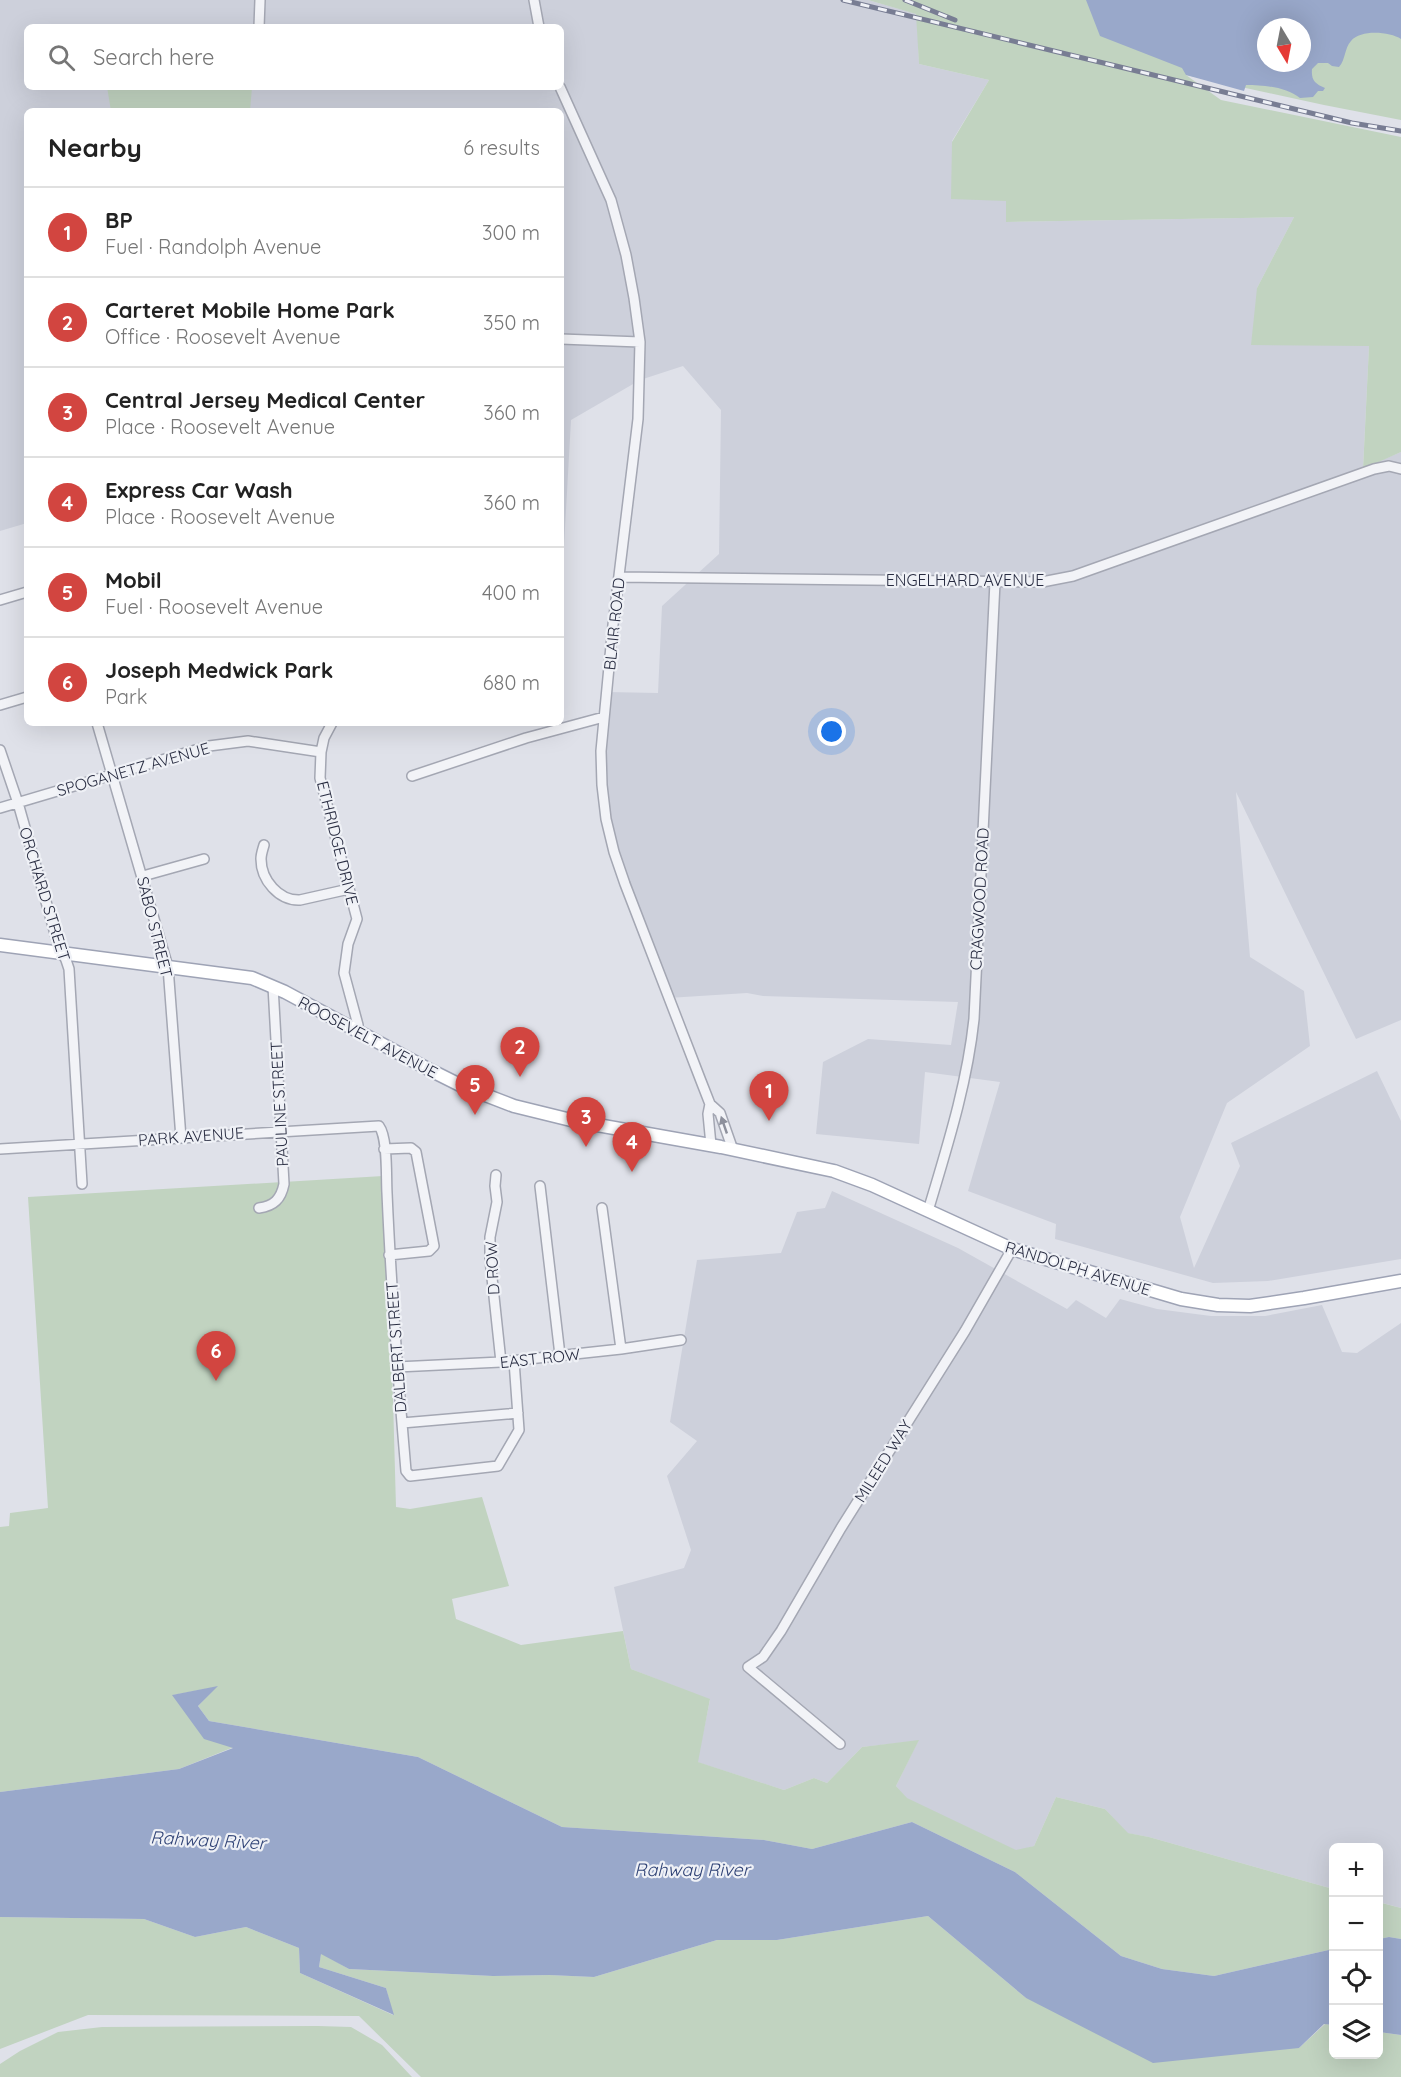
<!DOCTYPE html>
<html lang="en">
<head>
<meta charset="utf-8">
<style>
	:root { --surface:#fff; --page:#f2f2f2; --text:#222; --muted:#767676; --line:#e0e0e0; --accent:#d24540 }
	body { margin:0; font-family:Quicksand,sans-serif; background:var(--page); color:var(--text) }
	.controls { position:absolute; right:18px; bottom:18px; display:grid; overflow:hidden; border-radius:9px; box-shadow:0 6px 24px #0002 }
	.controls button { width:54px; height:54px; display:grid; place-items:center; padding:0; border:0; border-bottom:2px solid var(--line); background:var(--surface); color:var(--text); font:30px sans-serif }
	.compass { position:absolute; left:1257px; top:18px; width:54px; height:54px; border-radius:50%; background:var(--surface); box-shadow:0 6px 24px #0002; rotate:170deg }
	.you { position:absolute; left:832px; top:732px; width:21px; height:21px; margin:-15px; border:4px solid #fff; border-radius:50%; background:#1a73e8; box-shadow:0 0 0 9px #1a73e833 }
	.badge { display:grid; place-items:center; width:39px; height:39px; border-radius:50%; background:var(--accent); color:#fff; font-size:20px; font-weight:700 }
	.pin { position:absolute; translate:-50% -50px; filter:drop-shadow(0 2px 3px #0008) }
	.pin::after { content:''; position:absolute; top:32px; width:21px; height:18px; background:inherit; clip-path:polygon(0 0,100% 0,50% 100%) }
	.list { margin:0; padding:0; list-style:none }
	h2 { display:flex; justify-content:space-between; align-items:center; height:78px; margin:0; padding:0 24px; font-size:26px }
	h2 small { font-size:20px; font-weight:400; color:var(--muted) }
	.list li { display:grid; grid-template-columns:39px 1fr auto; gap:18px; align-items:center; box-sizing:border-box; height:90px; padding:0 24px; border-top:2px solid var(--line) }
	.list b { display:block; font-size:22px; white-space:nowrap }
	.list p { margin:0; font-size:20px; white-space:nowrap; color:var(--muted) }
	.list em { font-size:20px; font-style:normal; color:var(--muted) }
	.icon { flex:none; width:33px; height:33px; fill:none; stroke:currentColor; stroke-width:2; stroke-linecap:round; stroke-linejoin:round }
	.map { position:relative; flex:none; width:1401px; height:2077px; overflow:hidden }
	.search { position:absolute; background:var(--surface); box-shadow:0 6px 24px #0002; left:24px; top:24px; width:540px; height:66px; display:flex; align-items:center; gap:15px; box-sizing:border-box; padding:0 21px; border-radius:9px; color:var(--muted); font-size:22px }
	.panel { position:absolute; background:var(--surface); box-shadow:0 6px 24px #0002; left:24px; top:108px; width:540px; height:618px; border-radius:9px }
	.map>svg:first-child { display:block }
	.built { fill:#cdd0db; fill-rule:evenodd }
	.green { fill:#c1d3c0; fill-rule:evenodd }
	.water { fill:#99a8ca; fill-rule:evenodd }
	.lines { fill:none; stroke-linecap:round; stroke-linejoin:round }
	.minor-casing { stroke:#a4a7b3; stroke-width:12 }
	.major-casing { stroke:#9ea3b5; stroke-width:15 }
	.minor { stroke:#f2f3f7; stroke-width:9 }
	.major { stroke:#fff; stroke-width:12 }
	.rail-casing { stroke:#787d93; stroke-width:5 }
	.rail { stroke:#eff1f6; stroke-width:3; stroke-dasharray:9; stroke-linecap:butt }
	.oneway { fill:#8d909c }
	.labels { text-anchor:middle; dominant-baseline:central; stroke-width:4.5; stroke-linejoin:round; paint-order:stroke }
	.street-label { font-size:16px; fill:#282c41; stroke:#eff1f6 }
	.water-label { font-size:18px; font-style:italic; fill:#304376; stroke:#eff1f6 }
</style>
</head>
<body>
<div class="map">
<svg width="1401" height="2077" viewBox="0 0 1401 2077">
	<rect width="100%" height="100%" fill="#dfe1e9"/>
	<path class="built" d="M 0,0 L 868,0 L 917,14 L 919,64 L 989,80 L 952,141 L 1006,201 L 1006,222 L 1294,217 L 1257,288 L 1369,346 L 1363,468 L 1401,452 L 1401,1020 L 1356,1039 L 1236,792 L 1250,957 L 1304,991 L 1310,1046 L 1227,1103 L 1180,1217 L 1194,1268 L 1240,1166 L 1231,1143 L 1377,1071 L 1401,1121 L 1401,1259 L 1268,1281 L 1213,1283 L 1055,1239 L 1056,1224 L 968,1191 L 1000,1082 L 925,1072 L 919,1144 L 816,1134 L 823,1062 L 868,1039 L 951,1045 L 958,1002 L 763,996 L 747,993 L 668,998 L 602,802 L 607,692 L 658,693 L 662,606 L 719,554 L 721,410 L 683,366 L 640,380 L 571,420 L 564,546 L 561,546 L 561,111 L 27,111 L 27,523 L 0,531 ZM 27,27 L 561,27 L 561,87 L 27,87 Z
		M 832,1191 L 958,1248 L 1067,1309 L 1076,1300 L 1106,1318 L 1120,1299 L 1157,1309 L 1211,1316 L 1265,1316 L 1322,1305 L 1342,1352 L 1357,1353 L 1401,1323 L 1401,1908 L 1379,1902 L 1378,1848 L 1334,1848 L 1333,1889 L 1149,1837 L 1127,1833 L 1105,1809 L 1056,1797 L 1034,1846 L 1017,1851 L 907,1799 L 896,1786 L 918,1741 L 862,1747 L 827,1783 L 814,1778 L 784,1790 L 697,1762 L 710,1700 L 631,1669 L 614,1587 L 684,1568 L 691,1550 L 667,1476 L 697,1441 L 670,1422 L 697,1260 L 781,1253 L 797,1212 L 825,1208 Z"/>
	<path class="green" d="M 868,0 L 1401,0 L 1401,120 L 1324,105 L 1186,75 L 1221,100 L 1401,137 L 1401,452 L 1363,469 L 1369,346 L 1251,345 L 1257,288 L 1294,217 L 1006,222 L 1006,201 L 951,199 L 952,142 L 989,80 L 919,64 L 916,14 ZM 1266,27 L 1302,27 L 1302,63 L 1266,63 Z
		M 107,87 L 252,87 L 250,111 L 111,111 Z
		M 383,1176 L 389,1255 L 396,1507 L 410,1509 L 482,1497 L 509,1586 L 452,1599 L 456,1619 L 521,1645 L 623,1631 L 631,1669 L 710,1699 L 698,1762 L 784,1790 L 814,1778 L 827,1783 L 862,1747 L 919,1740 L 896,1786 L 907,1798 L 1016,1850 L 1034,1846 L 1056,1797 L 1105,1809 L 1128,1833 L 1149,1837 L 1333,1889 L 1333,1949 L 1214,1976 L 1162,1969 L 1121,1956 L 1015,1872 L 912,1822 L 812,1849 L 764,1840 L 562,1827 L 418,1757 L 209,1721 L 198,1706 L 216,1687 L 173,1695 L 234,1747 L 179,1769 L 0,1792 L 0,1527 L 9,1526 L 10,1513 L 48,1508 L 28,1197 Z
		M 1378,1902 L 1401,1908 L 1401,1939 L 1389,1937 L 1379,1939 Z
		M 928,1916 L 1026,1998 L 1299,2048 L 1325,2024 L 1333,2025 L 1334,2054 L 1378,2054 L 1379,2032 L 1401,2035 L 1401,2077 L 421,2077 L 359,2016 L 88,2015 L 0,2049 L 0,1917 L 144,1919 L 195,1937 L 246,1927 L 299,1948 L 300,1973 L 393,2015 L 386,1988 L 319,1967 L 321,1953 L 349,1969 L 493,1976 L 549,1975 L 594,1977 L 717,1940 L 777,1940 Z
		M 318,2026 L 351,2027 L 382,2045 L 412,2077 L 0,2077 L 0,2064 L 20,2051 L 58,2032 L 102,2027 Z"/>
	<path class="water" d="M 1086,0 L 1401,0 L 1401,39 C 1390,32 1361,29 1351,41 C 1344,49 1346,59 1339,67 L 1332,66 L 1328,63 L 1318,63 L 1312,69 C 1311,80 1315,84 1325,88 L 1323,91 L 1318,91 L 1313,97 L 1300,98 C 1286,87 1264,85 1246,85 L 1244,91 L 1186,75 L 1182,68 L 1100,36 ZM 1266,27 L 1302,27 L 1302,63 L 1266,63 Z
		M 218,1686 L 198,1706 L 209,1721 L 418,1757 L 562,1827 L 764,1840 L 812,1849 L 912,1822 L 1015,1872 L 1121,1956 L 1162,1969 L 1214,1976 L 1333,1949 L 1333,2025 L 1324,2024 L 1299,2048 L 1153,2063 L 1026,1998 L 928,1916 L 777,1940 L 717,1940 L 594,1977 L 549,1975 L 493,1976 L 349,1969 L 321,1954 L 319,1967 L 386,1988 L 394,2015 L 300,1973 L 299,1948 L 246,1927 L 195,1937 L 144,1919 L 0,1917 L 0,1792 L 179,1769 L 233,1748 L 204,1739 L 172,1695 Z
		M 1389,1937 L 1401,1939 L 1401,2035 L 1379,2032 L 1379,1939 Z"/>
	<g class="lines">
		<defs>
			<path id="minor" d="M 534,0 L 539,27
				M 259,27 L 260,0
				M 560,87 L 611,200 L 626,255 L 634,298 L 640,342 L 638,419 L 613,625 L 601,751 L 602,785 L 606,819 L 614,852 L 625,884 L 701,1081 L 710,1104 L 720,1113 L 733,1150
				M 561,339 L 640,342
				M 619,577 L 1042,582 L 1073,576 L 1374,469 L 1389,466 L 1401,469
				M 0,600 L 27,592
				M 0,705 L 27,697
				M 97,723 L 168,967 L 181,1138
				M 332,723 L 324,738 L 321,752 L 320,778 L 357,919 L 348,944 L 344,973 L 358,1025 L 356,1031
				M 0,750 L 18,803 L 58,944 L 66,960 L 69,969 L 82,1184
				M 412,776 L 526,738 L 604,717
				M 0,808 L 209,746 L 248,741 L 321,752
				M 264,845 C 263,849 261,854 261,859 C 261,880 279,901 300,900 L 349,889
				M 143,876 L 204,859
				M 710,1104 L 708,1114 L 711,1145
				M 0,1149 L 379,1126 C 388,1138 386,1177 387,1193 C 391,1286 398,1378 406,1471 L 410,1476 L 498,1466 L 519,1430 L 514,1361
				M 384,1149 L 411,1148 L 416,1152 L 434,1246 L 429,1251 L 389,1255
				M 496,1175 L 495,1186 L 497,1202 L 490,1237 L 490,1259 L 501,1362
				M 540,1186 L 560,1355
				M 259,1208 C 274,1206 281,1199 284,1184 L 273,986
				M 602,1208 L 621,1349
				M 928,1211 C 947,1147 967,1085 974,1019 L 995,582
				M 397,1367 L 501,1362 L 621,1349 L 681,1340
				M 402,1423 L 518,1413
				M 840,1744 L 748,1667 L 763,1657 L 781,1631 L 841,1528 L 965,1331 L 1012,1249"/>
			<path id="major" d="M 0,945 L 252,978 L 285,992 L 430,1070 L 462,1086 L 514,1106 L 575,1121 L 721,1147 L 834,1171 L 872,1185 L 1012,1249 L 1181,1299 L 1218,1305 L 1250,1306 L 1304,1298 L 1401,1281"/>
		</defs>
		<use href="#minor" class="minor-casing"/>
		<use href="#major" class="major-casing"/>
		<use href="#minor" class="minor"/>
		<use href="#major" class="major"/>
		<defs>
			<path id="rail" d="M 843,0 L 1352,123 L 1401,131
				M 905,0 L 955,20"/>
		</defs>
		<use href="#rail" class="rail-casing"/>
		<use href="#rail" class="rail"/>
	</g>
	<defs><path id="oneway-solid" d="M-6-.8H1V-3.2L6.5 0L1 3.2V.8H-6Z" transform="scale(1.5)"/></defs>
	<use class="oneway" href="#oneway-solid" transform="translate(724 1125) rotate(-109)"/>
	<g class="labels">
		<g class="street-label">
			<text x="965" y="580">ENGELHARD AVENUE</text>
			<text transform="translate(614 624) rotate(-84)">BLAIR ROAD</text>
			<text transform="translate(133 769) rotate(-16)">SPOGANETZ AVENUE</text>
			<text transform="translate(338 843) rotate(76)">ETHRIDGE DRIVE</text>
			<text transform="translate(45 894) rotate(73)">ORCHARD STREET</text>
			<text transform="translate(979 899) rotate(-87)">CRAGWOOD ROAD</text>
			<text transform="translate(155 927) rotate(76)">SABO STREET</text>
			<text transform="translate(368 1037) rotate(28)">ROOSEVELT AVENUE</text>
			<text transform="translate(279 1104) rotate(-93)">PAULINE STREET</text>
			<text transform="translate(191 1136) rotate(-4)">PARK AVENUE</text>
			<text transform="translate(492 1268) rotate(-93)">D ROW</text>
			<text transform="translate(1078 1268) rotate(17)">RANDOLPH AVENUE</text>
			<text transform="translate(396 1347) rotate(-94)">DALBERT STREET</text>
			<text transform="translate(540 1358) rotate(-6)">EAST ROW</text>
			<text transform="translate(883 1461) rotate(-58)">MILEED WAY</text>
		</g>
		<g class="water-label">
			<text transform="translate(208 1840) rotate(3)">Rahway River</text>
			<text x="692" y="1869">Rahway River</text>
		</g>
	</g>
</svg>
<div class="controls">
<button>+</button>
<button>−</button>
<button><svg class="icon" aria-label="locate" viewBox="0 0 24 24"><circle cx="12" cy="12" r="6"/><path d="M12 2v4M12 18v4M2 12h4M18 12h4"/></svg></button>
<button><svg class="icon" aria-label="layers" viewBox="0 0 24 24"><path d="M12 4l9 5-9 5-9-5zM3 14l9 5 9-5"/></svg></button>
</div>
<svg class="compass" viewBox="-18 -18 36 36"><path d="M0-13l5 13h-10z" fill="#e53935"/><path d="M0 13l5-13h-10z" fill="#767676"/></svg>
<div class="you"></div>
<div class="pin badge" style="left:769px;top:1121px">1</div>
<div class="pin badge" style="left:520px;top:1077px">2</div>
<div class="pin badge" style="left:586px;top:1147px">3</div>
<div class="pin badge" style="left:632px;top:1172px">4</div>
<div class="pin badge" style="left:475px;top:1115px">5</div>
<div class="pin badge" style="left:216px;top:1381px">6</div>
<div class="search"><svg class="icon" aria-label="search" viewBox="0 0 24 24"><circle cx="10" cy="10" r="6"/><path d="M15 15l6 6"/></svg>Search here</div>
<section class="panel">
<h2>Nearby<small>6 results</small></h2>
<ul class="list">
<li><span class="badge">1</span><div><b>BP</b><p>Fuel · Randolph Avenue</p></div><em>300 m</em></li>
<li><span class="badge">2</span><div><b>Carteret Mobile Home Park</b><p>Office · Roosevelt Avenue</p></div><em>350 m</em></li>
<li><span class="badge">3</span><div><b>Central Jersey Medical Center</b><p>Place · Roosevelt Avenue</p></div><em>360 m</em></li>
<li><span class="badge">4</span><div><b>Express Car Wash</b><p>Place · Roosevelt Avenue</p></div><em>360 m</em></li>
<li><span class="badge">5</span><div><b>Mobil</b><p>Fuel · Roosevelt Avenue</p></div><em>400 m</em></li>
<li><span class="badge">6</span><div><b>Joseph Medwick Park</b><p>Park</p></div><em>680 m</em></li>
</ul>
</section>
</div>
</body>
</html>
